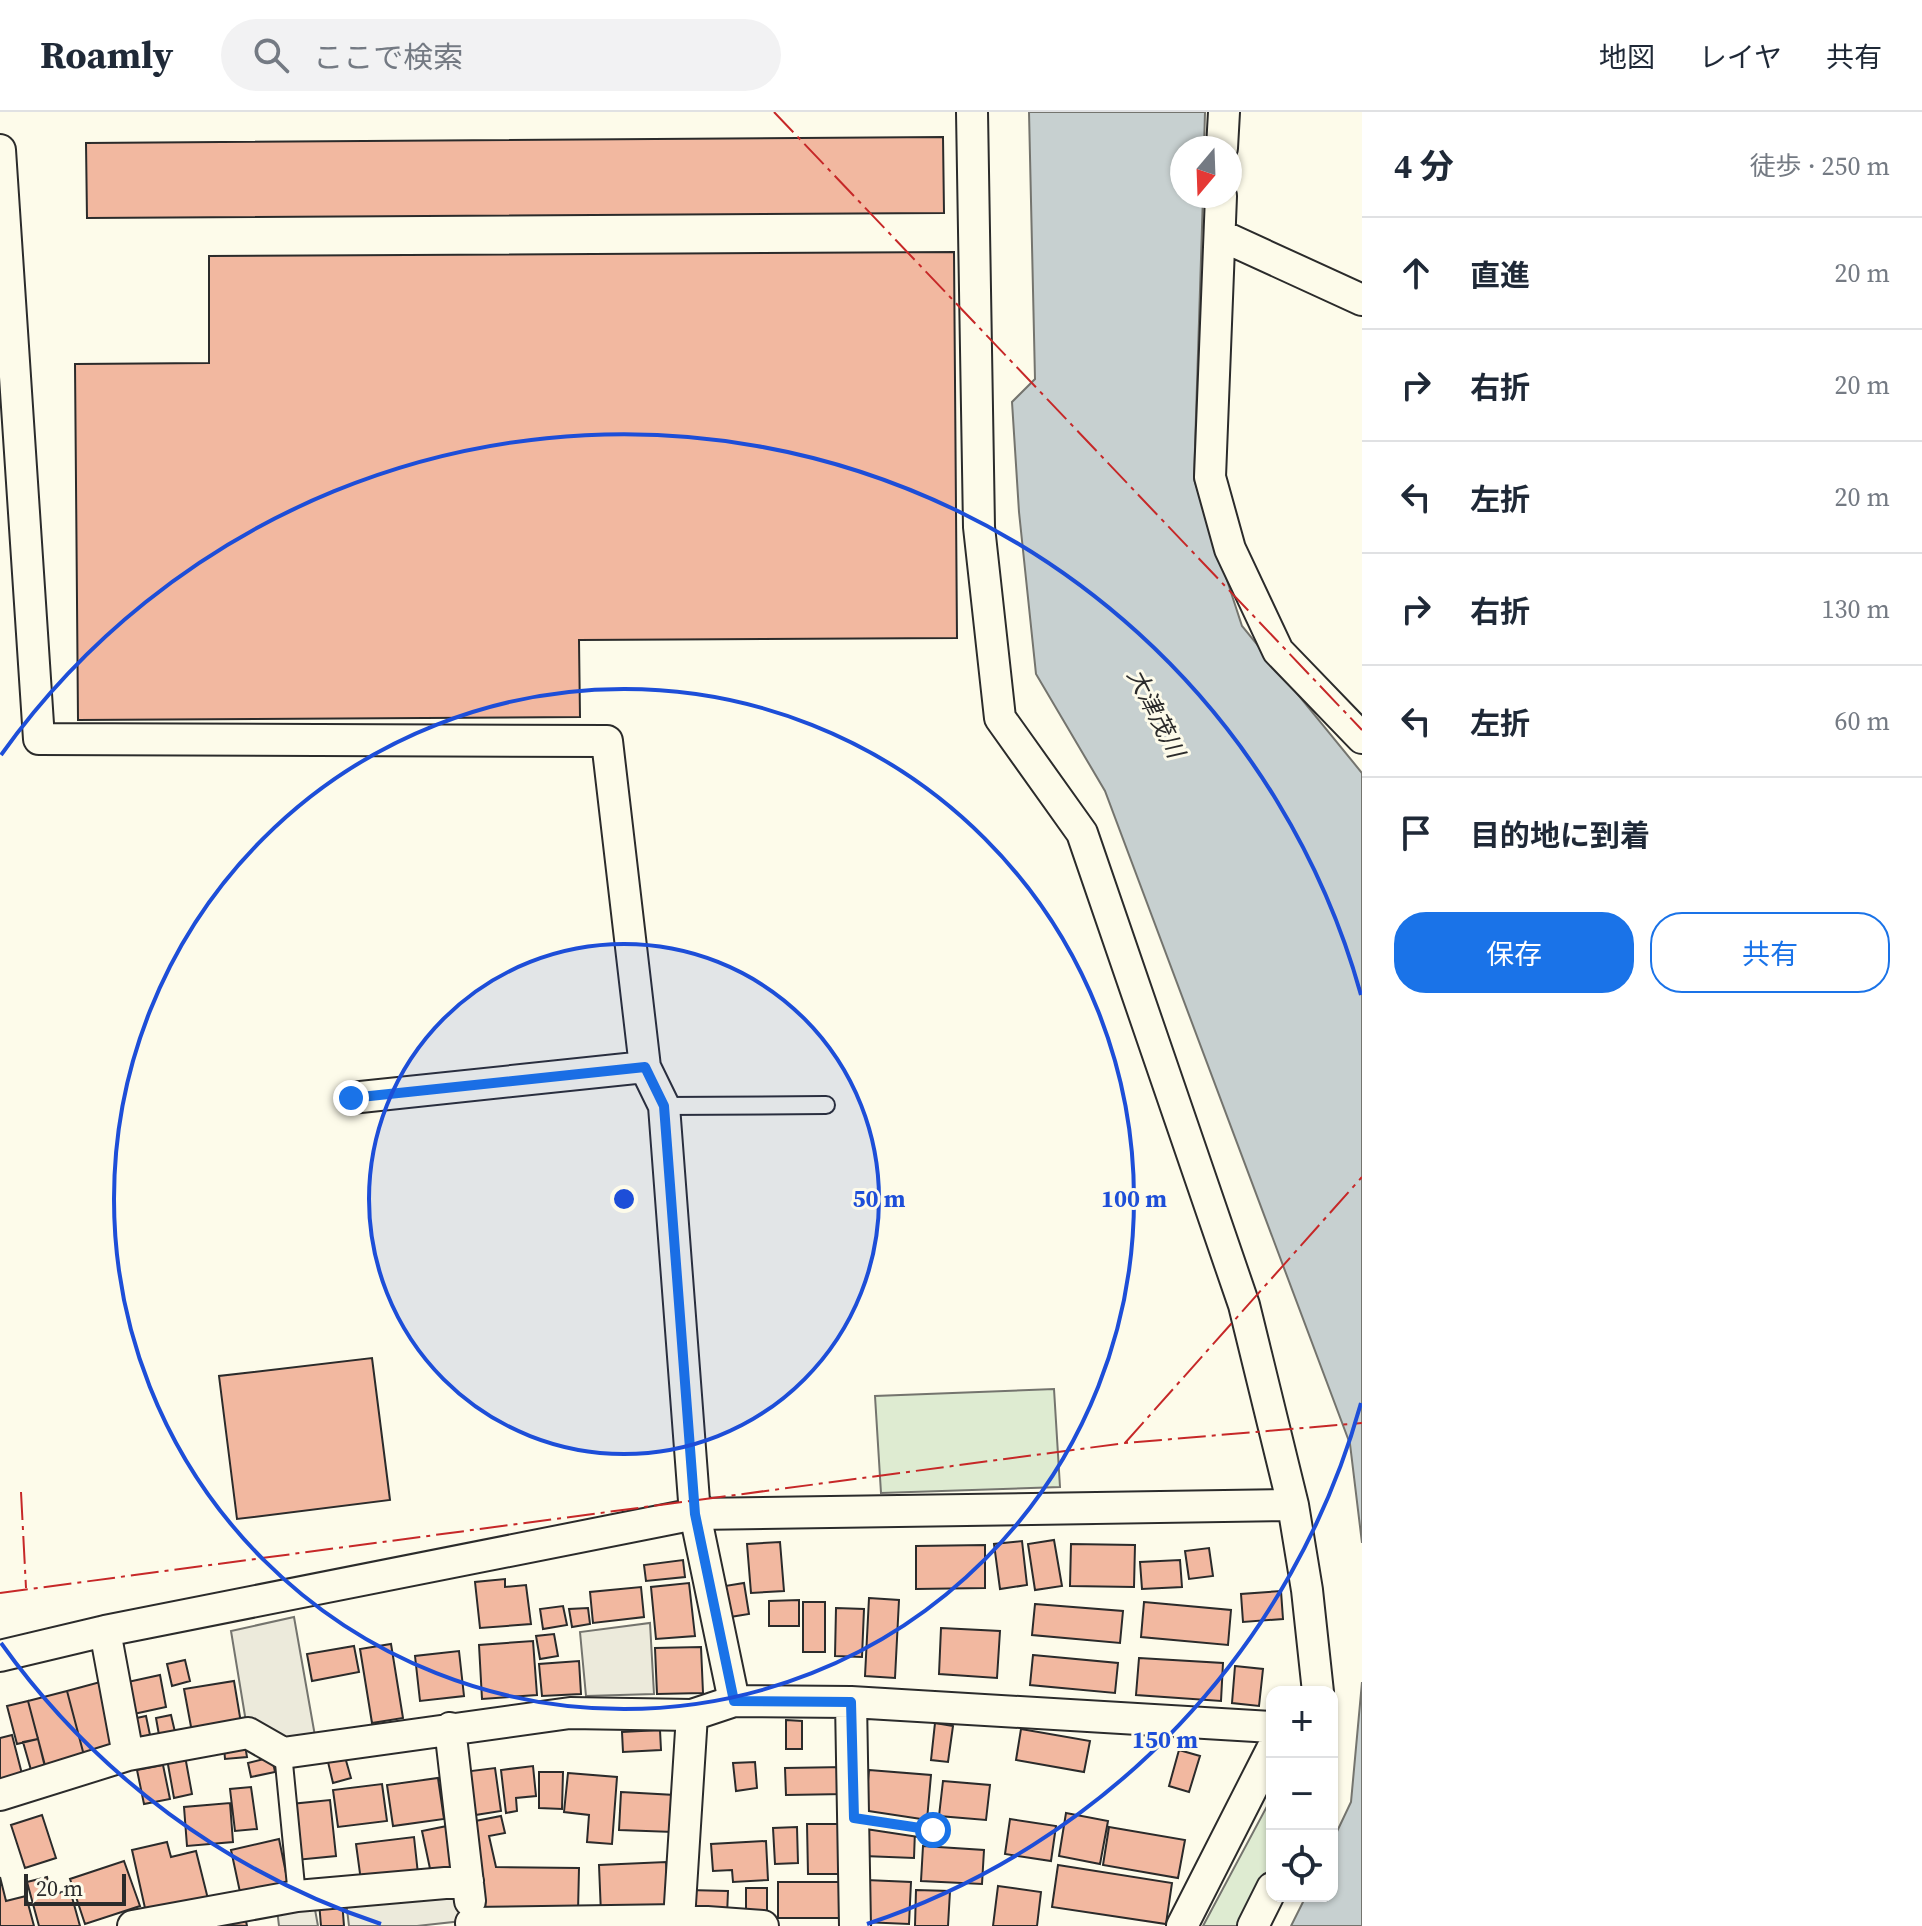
<!DOCTYPE html>
<html lang="ja">
<head>
<meta charset="utf-8">
<style>
	:root { --surface:#fff; --page:#f2f2f3; --text:#1f2937; --muted:#747a83; --line:#e0e1e3; --accent:#1a73e8 }
	body { margin:0; font-family:"Source Serif 4","Noto Sans JP",serif; background:var(--page); color:var(--text) }
	.controls { position:absolute; right:24px; bottom:24px; display:grid; overflow:hidden; border-radius:16px; box-shadow:0 2px 6px #0004 }
	.controls button { width:72px; height:72px; display:grid; place-items:center; padding:0; border:0; border-bottom:2px solid var(--line); background:var(--surface); color:var(--text); font:40px sans-serif }
	.compass { position:absolute; left:1170px; top:24px; width:72px; height:72px; border-radius:50%; background:var(--surface); box-shadow:0 2px 6px #0004; rotate:199deg }
	.scale { position:absolute; left:24px; bottom:20px; width:102px; box-sizing:border-box; padding-left:8px; border:4px solid #2b2b2b; border-top:0; font-size:22px; line-height:28px; white-space:nowrap; color:#2b2b2b; -webkit-text-stroke:6px #fdfbea; paint-order:stroke }
	.stop { position:absolute; width:24px; height:24px; margin:-18px; border:6px solid #1a73e8; border-radius:50%; background:#fff }
	.stop.end { background:#1a73e8; border-color:#fff; box-shadow:0 2px 8px #0008 }
	.list { margin:0; padding:0; list-style:none }
	h2 { display:flex; justify-content:space-between; align-items:center; height:104px; margin:0; padding:0 32px; font-size:34px }
	h2 small { font-size:26px; font-weight:400; color:var(--muted) }
	.list li { display:grid; grid-template-columns:52px 1fr auto; gap:24px; align-items:center; box-sizing:border-box; height:112px; padding:0 32px; border-top:2px solid var(--line) }
	.list b { display:block; font-size:30px; white-space:nowrap }
	.list em { font-size:26px; font-style:normal; color:var(--muted) }
	.actions { display:flex; gap:16px; padding:24px 32px }
	.actions a { flex:1; padding:18px 0; border:2px solid var(--accent); border-radius:32px; text-align:center; font-size:28px; color:var(--accent) }
	.actions .main { background:var(--accent); color:#fff }
	.icon { flex:none; width:44px; height:44px; fill:none; stroke:currentColor; stroke-width:2; stroke-linecap:round; stroke-linejoin:round }
	.map { position:relative; flex:none; width:1362px; height:1814px; overflow:hidden }
	header { display:flex; align-items:center; gap:48px; box-sizing:border-box; height:112px; padding:0 40px; background:var(--surface); border-bottom:2px solid var(--line) }
	header strong { font-size:38px }
	nav { display:flex; gap:44px; margin-inline-start:auto; font-size:28px }
	.search { width:560px; height:72px; background:var(--page); display:flex; align-items:center; gap:20px; box-sizing:border-box; padding:0 28px; border-radius:44px; color:var(--muted); font-size:30px }
	main { display:flex }
	aside { flex:1; background:var(--surface) }
	.map>svg:first-child { display:block }
	.green { fill:#deebd1; stroke:#74746e; stroke-width:2 }
	.parking { fill:#eceadb; stroke:#74746e; stroke-width:2 }
	.water { fill:#c7d0d0; stroke:#74746e; stroke-width:2 }
	.building { fill:#f2b8a0; stroke:#2b2b2b; stroke-width:2 }
	.lines { fill:none; stroke-linecap:round; stroke-linejoin:round }
	.service-casing { stroke:#2b2b2b; stroke-width:20 }
	.minor-casing { stroke:#2b2b2b; stroke-width:34 }
	.service { stroke:#fdfbea; stroke-width:16 }
	.minor { stroke:#fdfbea; stroke-width:30 }
	.power { stroke:#c62828; stroke-width:2; stroke-dasharray:28 6 4 6; stroke-linecap:butt }
	.route { stroke:#1a73e8; stroke-width:10 }
	.ring { fill:none; stroke:#1d4ed8; stroke-width:4 }
	.labels { text-anchor:middle; dominant-baseline:central; stroke-width:6; stroke-linejoin:round; paint-order:stroke }
	.water-label { font-size:24px; font-style:italic; fill:#2b2b2b; stroke:#fdfbea }
	.centre { fill:#1d4ed8; stroke:#fdfbea; stroke-width:4 }
	.ring-label { font-size:24px; text-anchor:middle; font-weight:bold; fill:#1d4ed8; stroke:#fdfbea; stroke-width:6; stroke-linejoin:round; paint-order:stroke }
</style>
</head>
<body>
<header>
<strong>Roamly</strong>
<div class="search"><svg class="icon" aria-label="search" viewBox="0 0 24 24"><circle cx="10" cy="10" r="6"/><path d="M15 15l6 6"/></svg>ここで検索</div>
<nav><a>地図</a><a>レイヤ</a><a>共有</a></nav>
</header>
<main>
<div class="map">
<svg width="1362" height="1814" viewBox="0 0 1362 1814">
	<rect width="100%" height="100%" fill="#fdfbea"/>
	<path class="green" d="M 1054,1277 L 1060,1375 L 881,1381 L 875,1284 Z
		M 1272,1685 L 1272,1750 L 1239,1814 L 1203,1814 Z"/>
	<path class="parking" d="M 294,1505 L 315,1624 L 281,1630 L 246,1610 L 231,1519 Z
		M 650,1511 L 654,1582 L 586,1584 L 580,1520 Z
		M 459,1780 L 462,1809 L 417,1814 L 349,1814 L 346,1789 Z
		M 314,1792 L 318,1814 L 279,1814 L 277,1797 Z"/>
	<path class="water" d="M 1029,0 L 1205,0 L 1204,36 L 1182,36 L 1182,84 L 1203,84 L 1194,367 L 1242,514 L 1362,661 L 1362,1431 L 1350,1332 L 1105,679 L 1036,562 L 1019,400 L 1012,290 L 1035,267 Z
		M 1362,1570 L 1362,1814 L 1291,1814 L 1306,1784 L 1332,1784 L 1332,1730 L 1351,1690 Z"/>
	<path class="building" d="M 943,25 L 944,101 L 87,106 L 86,31 Z
		M 954,140 L 957,526 L 579,528 L 580,605 L 78,608 L 75,252 L 209,251 L 209,144 Z
		M 372,1246 L 390,1388 L 237,1407 L 219,1264 Z
		M 1054,1428 L 1062,1474 L 1035,1478 L 1028,1432 Z
		M 1022,1429 L 1027,1473 L 1000,1477 L 994,1432 Z
		M 780,1430 L 784,1479 L 751,1481 L 747,1432 Z
		M 1071,1432 L 1135,1433 L 1134,1475 L 1070,1474 Z
		M 985,1433 L 985,1476 L 916,1477 L 916,1434 Z
		M 1209,1436 L 1213,1464 L 1189,1467 L 1185,1439 Z
		M 683,1448 L 685,1465 L 646,1469 L 644,1453 Z
		M 1180,1448 L 1182,1475 L 1142,1477 L 1140,1450 Z
		M 505,1467 L 505,1475 L 526,1473 L 531,1512 L 480,1516 L 475,1470 Z
		M 689,1471 L 695,1524 L 656,1527 L 651,1475 Z
		M 744,1471 L 749,1502 L 730,1505 L 725,1474 Z
		M 641,1475 L 644,1505 L 593,1511 L 590,1480 Z
		M 1281,1479 L 1283,1507 L 1243,1510 L 1241,1482 Z
		M 869,1486 L 899,1488 L 895,1566 L 865,1564 Z
		M 799,1488 L 799,1514 L 769,1514 L 769,1489 Z
		M 803,1490 L 825,1490 L 825,1540 L 803,1540 Z
		M 1144,1490 L 1231,1498 L 1228,1533 L 1141,1525 Z
		M 1035,1492 L 1123,1499 L 1120,1531 L 1032,1523 Z
		M 563,1494 L 567,1513 L 543,1517 L 540,1497 Z
		M 588,1496 L 590,1512 L 572,1515 L 569,1497 Z
		M 836,1496 L 864,1497 L 862,1545 L 835,1544 Z
		M 941,1516 L 1000,1519 L 997,1566 L 939,1562 Z
		M 554,1522 L 558,1544 L 540,1547 L 536,1524 Z
		M 533,1529 L 537,1583 L 482,1587 L 479,1533 Z
		M 391,1532 L 403,1606 L 372,1611 L 360,1537 Z
		M 354,1534 L 359,1560 L 312,1569 L 307,1542 Z
		M 701,1535 L 703,1581 L 657,1582 L 655,1536 Z
		M 459,1539 L 464,1584 L 420,1589 L 415,1544 Z
		M 1033,1543 L 1118,1551 L 1115,1581 L 1030,1573 Z
		M 1139,1546 L 1223,1551 L 1221,1589 L 1136,1583 Z
		M 185,1548 L 190,1569 L 172,1574 L 167,1552 Z
		M 579,1549 L 581,1582 L 542,1584 L 539,1552 Z
		M 1235,1554 L 1263,1557 L 1259,1594 L 1232,1591 Z
		M 160,1563 L 166,1595 L 129,1603 L 123,1571 Z
		M 104,1569 L 119,1642 L 86,1651 L 67,1579 Z
		M 234,1569 L 241,1611 L 192,1620 L 184,1577 Z
		M 67,1579 L 86,1651 L 47,1661 L 28,1589 Z
		M 28,1589 L 38,1627 L 17,1632 L 7,1594 Z
		M 171,1603 L 175,1620 L 159,1623 L 156,1606 Z
		M 146,1604 L 150,1623 L 137,1626 L 132,1607 Z
		M 786,1608 L 802,1609 L 802,1637 L 786,1637 Z
		M 935,1611 L 953,1614 L 948,1650 L 931,1648 Z
		M 1021,1617 L 1090,1629 L 1084,1660 L 1016,1648 Z
		M 660,1618 L 661,1638 L 623,1640 L 622,1620 Z
		M 12,1623 L 22,1662 L 0,1673 L 0,1626 Z
		M 38,1627 L 45,1655 L 31,1658 L 23,1630 Z
		M 245,1633 L 247,1645 L 225,1647 L 224,1635 Z
		M 1179,1638 L 1200,1644 L 1189,1680 L 1169,1674 Z
		M 185,1644 L 192,1682 L 174,1686 L 167,1647 Z
		M 272,1645 L 275,1660 L 251,1665 L 248,1651 Z
		M 345,1645 L 351,1666 L 333,1671 L 328,1650 Z
		M 755,1650 L 757,1676 L 736,1679 L 733,1651 Z
		M 163,1653 L 170,1687 L 144,1692 L 137,1658 Z
		M 533,1654 L 536,1684 L 516,1686 L 517,1699 L 506,1701 L 501,1658 Z
		M 845,1655 L 845,1682 L 786,1683 L 785,1656 Z
		M 495,1656 L 501,1699 L 469,1704 L 463,1660 Z
		M 869,1658 L 931,1663 L 927,1708 L 865,1702 Z
		M 539,1660 L 563,1660 L 562,1697 L 539,1696 Z
		M 568,1661 L 617,1665 L 612,1732 L 587,1730 L 589,1703 L 564,1700 Z
		M 438,1666 L 444,1707 L 393,1714 L 387,1673 Z
		M 943,1669 L 990,1673 L 986,1708 L 939,1704 Z
		M 382,1672 L 387,1709 L 338,1715 L 333,1678 Z
		M 251,1675 L 257,1717 L 235,1719 L 230,1677 Z
		M 621,1680 L 675,1683 L 673,1720 L 619,1718 Z
		M 330,1688 L 336,1744 L 296,1748 L 291,1692 Z
		M 230,1691 L 233,1730 L 187,1734 L 184,1695 Z
		M 1066,1701 L 1108,1709 L 1100,1752 L 1059,1744 Z
		M 42,1703 L 56,1746 L 25,1756 L 11,1713 Z
		M 501,1704 L 505,1721 L 489,1724 L 496,1755 L 579,1756 L 578,1800 L 485,1798 L 480,1761 L 465,1711 Z
		M 1010,1707 L 1056,1714 L 1051,1749 L 1005,1742 Z
		M 807,1712 L 842,1712 L 843,1762 L 808,1762 Z
		M 447,1714 L 457,1762 L 432,1766 L 422,1719 Z
		M 797,1715 L 798,1751 L 775,1752 L 773,1716 Z
		M 1109,1715 L 1185,1728 L 1178,1766 L 1103,1753 Z
		M 865,1717 L 915,1718 L 914,1746 L 864,1744 Z
		M 414,1725 L 418,1762 L 361,1769 L 356,1732 Z
		M 279,1727 L 288,1771 L 240,1780 L 231,1738 Z
		M 766,1729 L 768,1768 L 733,1770 L 732,1758 L 713,1759 L 711,1732 Z
		M 167,1730 L 171,1745 L 196,1739 L 209,1791 L 147,1805 L 132,1738 Z
		M 923,1734 L 984,1738 L 982,1772 L 921,1769 Z
		M 124,1749 L 140,1794 L 85,1812 L 70,1767 Z
		M 666,1750 L 669,1799 L 601,1802 L 599,1753 Z
		M 1058,1753 L 1172,1771 L 1166,1812 L 1052,1795 Z
		M 0,1765 L 6,1789 L 26,1784 L 34,1814 L 0,1814 Z
		M 47,1765 L 51,1783 L 70,1778 L 80,1814 L 39,1814 L 27,1770 Z
		M 866,1768 L 911,1770 L 909,1812 L 863,1810 Z
		M 778,1770 L 842,1770 L 842,1806 L 778,1806 Z
		M 998,1774 L 1041,1780 L 1037,1814 L 993,1814 Z
		M 746,1776 L 767,1776 L 767,1808 L 746,1809 Z
		M 688,1778 L 728,1779 L 727,1804 L 687,1803 Z
		M 916,1778 L 950,1779 L 948,1814 L 915,1814 Z
		M 342,1788 L 344,1814 L 321,1814 L 319,1790 Z
		M 246,1809 L 247,1814 L 224,1813 Z"/>
	<g class="lines">
		<defs>
			<path id="service" d="M 664,994 L 826,993
				M 283,1641 L 297,1784
				M 854,1706 L 933,1718"/>
			<path id="minor" d="M 972,0 L 979,415 L 1000,606 L 1082,721 L 1244,1193 L 1293,1393 L 1307,1478 L 1318,1580
				M 1222,36 L 1224,0
				M 0,38 L 39,627 L 607,629 L 645,955 L 664,994 L 695,1402 L 734,1589
				M 1221,84 L 1210,365 L 1230,437 L 1278,539 L 1362,626
				M 1220,123 L 1362,188
				M 351,986 L 645,955
				M 105,1519 L 128,1643
				M 0,1544 L 105,1519 L 695,1402 L 1293,1393
				M 851,1590 L 855,1814
				M 450,1616 L 470,1789
				M 0,1683 L 128,1643 L 248,1621 L 283,1641 L 570,1601 L 692,1603 L 734,1589 L 851,1590 L 1272,1615
				M 679,1808 L 692,1603
				M 471,1811 L 679,1808 L 763,1814
				M 133,1814 L 297,1784 L 468,1769
				M 1182,1814 L 1272,1637
				M 1253,1814 L 1272,1776"/>
		</defs>
		<use href="#service" class="service-casing"/>
		<use href="#minor" class="minor-casing"/>
		<use href="#service" class="service"/>
		<use href="#minor" class="minor"/>
		<path class="power" d="M 774,0 L 1362,618
			M 1125,1331 L 1362,1065
			M 21,1380 L 26,1476
			M 0,1481 L 1125,1331 L 1362,1311"/>
	</g>
	<g class="lines">
		<path class="route" d="M 351,986 L 645,955 L 664,994 L 695,1402 L 734,1589 L 851,1590 L 854,1706 L 933,1718"/>
	</g>
	<circle cx="624" cy="1087" r="255" fill="#1d4ed8" fill-opacity=".12"/>
	<g class="ring">
		<circle cx="624" cy="1087" r="255"/>
		<circle cx="624" cy="1087" r="510"/>
		<path d="M1361 1291A765 765 0 0 1 867 1812M381 1812A765 765 0 0 1 1 1531M1 643A765 765 0 0 1 1361 883"/>
	</g>
	<g class="labels">
		<g class="water-label">
			<text transform="translate(1156 601) rotate(63)">大津茂川</text>
		</g>
	</g>
	<circle cx="624" cy="1087" r="12" class="centre"/>
	<g class="ring-label">
		<text x="879" y="1095">50 m</text>
		<text x="1134" y="1095">100 m</text>
		<text x="1165" y="1636">150 m</text>
	</g>
</svg>
<div class="controls">
<button>+</button>
<button>−</button>
<button><svg class="icon" aria-label="locate" viewBox="0 0 24 24"><circle cx="12" cy="12" r="6"/><path d="M12 2v4M12 18v4M2 12h4M18 12h4"/></svg></button>
</div>
<svg class="compass" viewBox="-18 -18 36 36"><path d="M0-13l5 13h-10z" fill="#e53935"/><path d="M0 13l5-13h-10z" fill="#747a83"/></svg>
<div class="scale">20 m</div>
<div class="stop" style="left:933px;top:1718px"></div>
<div class="stop end" style="left:351px;top:986px"></div>
</div>
<aside>
<h2>4 分<small>徒歩 · 250 m</small></h2>
<ul class="list">
<li><svg class="icon" aria-label="ahead" viewBox="0 0 24 24"><path d="M12 20V5M6 11l6-6 6 6"/></svg><div><b>直進</b></div><em>20 m</em></li>
<li><svg class="icon" aria-label="right" viewBox="0 0 24 24"><path d="M7 20v-9h11M14 6l5 5-5 5"/></svg><div><b>右折</b></div><em>20 m</em></li>
<li><svg class="icon" aria-label="left" viewBox="0 0 24 24"><path d="M17 20v-9H6M10 6l-5 5 5 5"/></svg><div><b>左折</b></div><em>20 m</em></li>
<li><svg class="icon" aria-label="right" viewBox="0 0 24 24"><path d="M7 20v-9h11M14 6l5 5-5 5"/></svg><div><b>右折</b></div><em>130 m</em></li>
<li><svg class="icon" aria-label="left" viewBox="0 0 24 24"><path d="M17 20v-9H6M10 6l-5 5 5 5"/></svg><div><b>左折</b></div><em>60 m</em></li>
<li><svg class="icon" aria-label="arrive" viewBox="0 0 24 24"><path d="M6 21V4h12l-3 4 3 4H6"/></svg><div><b>目的地に到着</b></div></li>
</ul>
<div class="actions"><a class="main">保存</a><a>共有</a></div>
</aside>
</main>
</body>
</html>
